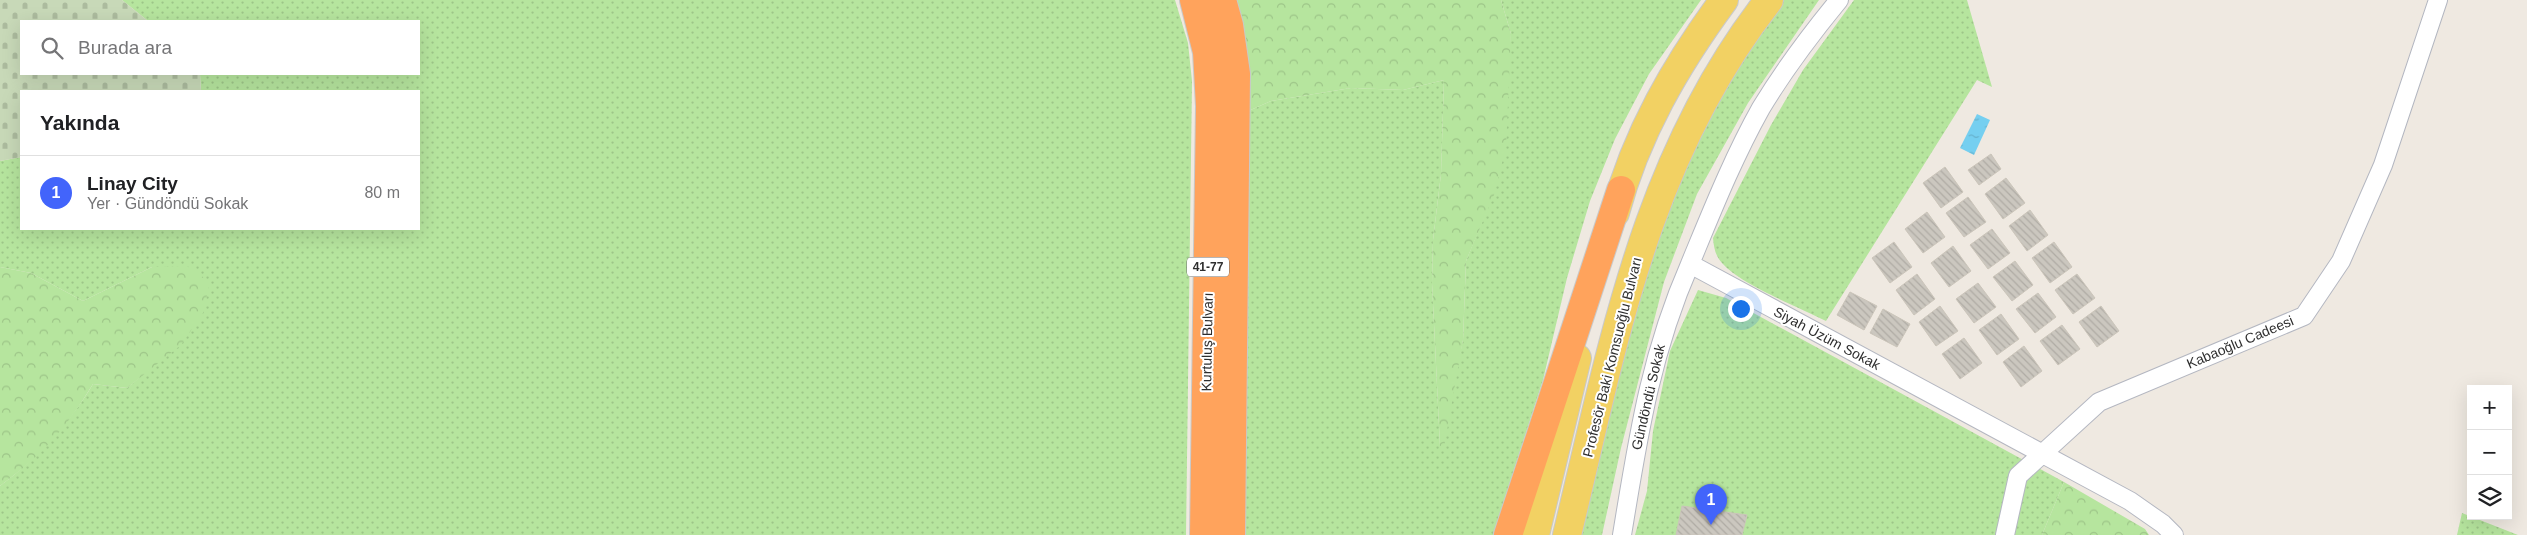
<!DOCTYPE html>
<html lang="tr">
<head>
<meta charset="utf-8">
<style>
	:root { --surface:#fff; --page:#f6f6f6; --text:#202124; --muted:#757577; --line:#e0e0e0; --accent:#4264fb }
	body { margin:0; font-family:Arial,sans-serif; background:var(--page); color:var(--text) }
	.controls { position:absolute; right:15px; bottom:15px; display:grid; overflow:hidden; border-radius:0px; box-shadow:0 5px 20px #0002 }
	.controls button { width:45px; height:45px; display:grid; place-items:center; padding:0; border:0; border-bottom:1px solid var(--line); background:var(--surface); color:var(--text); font:25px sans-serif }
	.you { position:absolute; left:1740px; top:308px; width:18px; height:18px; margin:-12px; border:4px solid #fff; border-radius:50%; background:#1a73e8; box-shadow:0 0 0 8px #1a73e833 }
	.badge { display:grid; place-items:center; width:32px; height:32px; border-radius:50%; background:var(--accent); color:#fff; font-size:16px; font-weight:700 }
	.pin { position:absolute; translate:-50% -41px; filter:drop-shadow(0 1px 2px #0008) }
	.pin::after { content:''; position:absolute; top:26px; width:18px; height:15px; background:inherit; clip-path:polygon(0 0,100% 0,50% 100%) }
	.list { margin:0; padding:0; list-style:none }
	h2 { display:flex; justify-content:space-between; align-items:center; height:65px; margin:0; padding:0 20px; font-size:21px }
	h2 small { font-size:16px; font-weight:400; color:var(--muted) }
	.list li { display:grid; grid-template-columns:32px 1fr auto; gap:15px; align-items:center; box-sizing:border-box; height:75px; padding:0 20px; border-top:1px solid var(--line) }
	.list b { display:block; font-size:19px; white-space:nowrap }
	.list p { margin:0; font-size:16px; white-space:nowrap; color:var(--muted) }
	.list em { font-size:16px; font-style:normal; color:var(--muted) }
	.icon { flex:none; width:28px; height:28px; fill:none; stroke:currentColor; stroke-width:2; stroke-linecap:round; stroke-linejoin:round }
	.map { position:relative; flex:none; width:2527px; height:535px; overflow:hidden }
	.search { position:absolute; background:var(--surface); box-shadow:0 5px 20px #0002; left:20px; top:20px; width:400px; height:55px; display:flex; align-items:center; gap:12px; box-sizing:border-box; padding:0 18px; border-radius:0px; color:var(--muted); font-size:19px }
	.panel { position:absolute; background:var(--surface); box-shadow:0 5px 20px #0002; left:20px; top:90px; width:400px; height:140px; border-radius:0px }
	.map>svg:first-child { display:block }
	.grass { fill:url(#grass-dots) }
	.forest { fill:url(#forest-crowns) }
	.cemetery { fill:url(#cemetery-stones) }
	.water { fill:url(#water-ripples) }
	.building { fill:url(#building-back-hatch); stroke:#cbc5ba }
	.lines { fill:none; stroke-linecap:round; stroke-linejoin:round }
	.street-casing { stroke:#b4b7c1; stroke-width:20 }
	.primary-casing { stroke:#c9c9c9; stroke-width:30 }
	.highway-casing { stroke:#c9c9c9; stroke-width:30 }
	.street { stroke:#fff; stroke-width:18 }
	.primary { stroke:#f2d163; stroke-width:28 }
	.highway { stroke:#ffa35c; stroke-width:28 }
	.labels { text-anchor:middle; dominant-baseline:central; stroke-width:4; stroke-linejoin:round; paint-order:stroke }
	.shield { fill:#fff; stroke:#6d6d6d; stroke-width:1 }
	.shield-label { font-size:12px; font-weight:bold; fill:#2e2e2e }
	.street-label { font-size:14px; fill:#2e2e2e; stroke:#fff }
</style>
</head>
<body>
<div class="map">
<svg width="2527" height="535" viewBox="0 0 2527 535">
	<defs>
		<pattern id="grass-dots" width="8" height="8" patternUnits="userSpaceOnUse" patternTransform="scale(1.25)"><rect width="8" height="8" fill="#b6e59e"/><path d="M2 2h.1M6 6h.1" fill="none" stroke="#9dc588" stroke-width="1.8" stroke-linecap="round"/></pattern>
		<pattern id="forest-crowns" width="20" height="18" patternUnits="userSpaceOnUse" patternTransform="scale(1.25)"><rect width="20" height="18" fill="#b6e59e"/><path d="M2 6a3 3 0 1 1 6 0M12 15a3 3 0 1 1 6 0" fill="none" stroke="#9dc588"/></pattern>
		<pattern id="cemetery-stones" width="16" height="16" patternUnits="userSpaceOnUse" patternTransform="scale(1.25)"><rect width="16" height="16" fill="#c8d9b8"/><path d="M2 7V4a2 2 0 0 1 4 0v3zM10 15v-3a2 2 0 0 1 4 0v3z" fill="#acbb9e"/></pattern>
		<pattern id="water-ripples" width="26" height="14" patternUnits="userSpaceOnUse" patternTransform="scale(1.25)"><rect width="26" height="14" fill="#75cff0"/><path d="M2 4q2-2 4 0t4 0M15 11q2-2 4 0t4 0" fill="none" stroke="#66b2ce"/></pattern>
		<pattern id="building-back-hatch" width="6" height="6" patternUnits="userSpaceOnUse" patternTransform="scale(1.25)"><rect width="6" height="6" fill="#cbc7bf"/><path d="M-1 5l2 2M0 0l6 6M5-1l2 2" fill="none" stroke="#afaba4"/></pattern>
	</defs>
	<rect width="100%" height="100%" fill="#efe9e1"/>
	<path class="grass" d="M 122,0 L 1175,0 L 1188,43 L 1192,81 L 1186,535 L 0,535 L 0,486 C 36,459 70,423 93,384 L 127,388 L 152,367 L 152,267 L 83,301 L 31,273 L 0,267 L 0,161 L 21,157 L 21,229 L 419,229 L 419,91 L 201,91 L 200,74 L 419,74 L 419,21 L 148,21 Z
		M 1501,0 L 1701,0 L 1649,74 L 1615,139 L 1590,201 L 1567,278 L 1543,380 L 1493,535 L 1244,535 L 1246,112 L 1271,101 L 1351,88 L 1403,90 L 1444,80 L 1441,174 L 1433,240 L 1432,283 L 1440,446 L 1463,340 L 1466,261 L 1493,195 L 1511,34 Z
		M 1781,0 L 1819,0 L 1748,103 L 1697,194 L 1664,282 L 1621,448 L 1602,535 L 1578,535 L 1644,266 L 1720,87 Z
		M 1854,0 L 1967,0 L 1992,87 L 1977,80 L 1826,321 C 1799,307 1741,285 1722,263 C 1715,255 1714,248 1713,238 L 1771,125 L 1803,70 Z
		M 1698,290 L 1726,298 L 2064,482 L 2042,535 L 1635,535 L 1647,491 L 1653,431 L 1670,351 Z
		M 2462,513 L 2518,535 L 2457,535 Z"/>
	<path class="forest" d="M 1230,0 L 1501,0 L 1511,34 L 1506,147 L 1494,195 L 1466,261 L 1463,340 L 1444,447 L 1440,446 L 1432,283 L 1433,240 L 1441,174 L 1444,80 L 1403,90 L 1351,88 L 1271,101 L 1246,112 Z
		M 187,266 L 210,282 L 203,313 L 181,345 L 127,388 L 93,384 C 65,430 43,454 0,486 L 0,267 L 31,273 L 83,301 L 152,267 Z
		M 2064,482 L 2145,529 L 2149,535 L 2042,535 Z"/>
	<path class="cemetery" d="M 0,0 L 122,0 L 148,21 L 21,21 L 21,74 L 200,74 L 201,91 L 21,91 L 21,157 L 0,161 Z"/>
	<path class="water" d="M 1977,114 L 1990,120 L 1974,155 L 1960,148 Z"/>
	<path class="building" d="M 1991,154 L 2001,169 L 1979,185 L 1968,170 Z
		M 1945,167 L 1963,192 L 1941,208 L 1923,183 Z
		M 2006,178 L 2025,203 L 2003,219 L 1985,194 Z
		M 1968,197 L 1986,222 L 1964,237 L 1946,213 Z
		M 2030,210 L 2048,235 L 2027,251 L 2009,226 Z
		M 1927,212 L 1945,237 L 1923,253 L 1905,229 Z
		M 1992,229 L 2010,253 L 1988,269 L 1970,245 Z
		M 1894,242 L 1912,267 L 1890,283 L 1872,258 Z
		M 2054,242 L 2072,267 L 2050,283 L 2032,258 Z
		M 1953,246 L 1971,271 L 1949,287 L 1931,263 Z
		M 2015,261 L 2033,285 L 2012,301 L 1993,277 Z
		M 1917,274 L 1935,299 L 1914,315 L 1896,290 Z
		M 2077,274 L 2095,298 L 2073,314 L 2055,290 Z
		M 1978,283 L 1996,307 L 1974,323 L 1956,299 Z
		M 1850,292 L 1877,306 L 1864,330 L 1837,315 Z
		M 2038,293 L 2056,317 L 2035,333 L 2016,309 Z
		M 1940,306 L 1958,331 L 1936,346 L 1919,322 Z
		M 2101,306 L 2119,331 L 2097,347 L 2079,322 Z
		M 1883,309 L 1910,324 L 1897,347 L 1870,333 Z
		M 2001,314 L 2019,339 L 1997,355 L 1979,330 Z
		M 2062,325 L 2080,349 L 2058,365 L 2040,341 Z
		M 1964,338 L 1982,363 L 1960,379 L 1942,354 Z
		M 2024,346 L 2042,371 L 2021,387 L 2003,362 Z
		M 1682,506 L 1747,515 L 1742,535 L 1676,535 Z"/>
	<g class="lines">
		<defs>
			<path id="street" d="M 1839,0 C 1811,34 1784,70 1761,108 C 1733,158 1712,211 1690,264 L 2130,501 L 2163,524 L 2174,535
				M 1622,535 C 1638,438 1650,355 1690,264
				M 2005,535 L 2018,476 L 2099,402 L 2304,316 L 2341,261 L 2383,165 L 2438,0"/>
			<path id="primary" d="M 1615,213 C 1636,134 1676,65 1724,0
				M 1535,535 L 1577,358
				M 1567,535 C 1613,345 1645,158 1769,0"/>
			<path id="highway" d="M 1194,0 L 1207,52 L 1210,106 L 1204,535
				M 1222,0 L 1229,25 L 1236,74 L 1231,535
				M 1508,535 L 1621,190"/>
		</defs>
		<use href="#street" class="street-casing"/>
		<use href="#primary" class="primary-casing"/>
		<use href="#highway" class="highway-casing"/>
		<use href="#street" class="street"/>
		<use href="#primary" class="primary"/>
		<use href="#highway" class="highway"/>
	</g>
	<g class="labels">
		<rect class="shield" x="1187" y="257.5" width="42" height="19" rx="4"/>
		<g class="shield-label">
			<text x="1208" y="267">41-77</text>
		</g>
		<g class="street-label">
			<text transform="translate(1827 338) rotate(28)">Siyah Üzüm Sokak</text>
			<text transform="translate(1207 342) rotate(-89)">Kurtuluş Bulvarı</text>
			<text transform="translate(2240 342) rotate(-23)">Kabaoğlu Cadeesi</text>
			<text transform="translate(1612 357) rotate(-76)">Profesör Baki Komsuoğlu Bulvarı</text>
			<text transform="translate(1648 397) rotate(-77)">Gündöndü Sokak</text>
		</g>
	</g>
</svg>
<div class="controls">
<button>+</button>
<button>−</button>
<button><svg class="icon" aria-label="layers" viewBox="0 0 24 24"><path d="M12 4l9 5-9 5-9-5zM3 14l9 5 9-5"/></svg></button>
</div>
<div class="you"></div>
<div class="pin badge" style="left:1711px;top:525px">1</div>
<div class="search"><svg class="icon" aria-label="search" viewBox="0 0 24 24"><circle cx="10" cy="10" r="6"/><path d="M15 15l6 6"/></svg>Burada ara</div>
<section class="panel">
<h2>Yakında<small></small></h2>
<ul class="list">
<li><span class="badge">1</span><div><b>Linay City</b><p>Yer · Gündöndü Sokak</p></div><em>80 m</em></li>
</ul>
</section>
</div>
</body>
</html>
